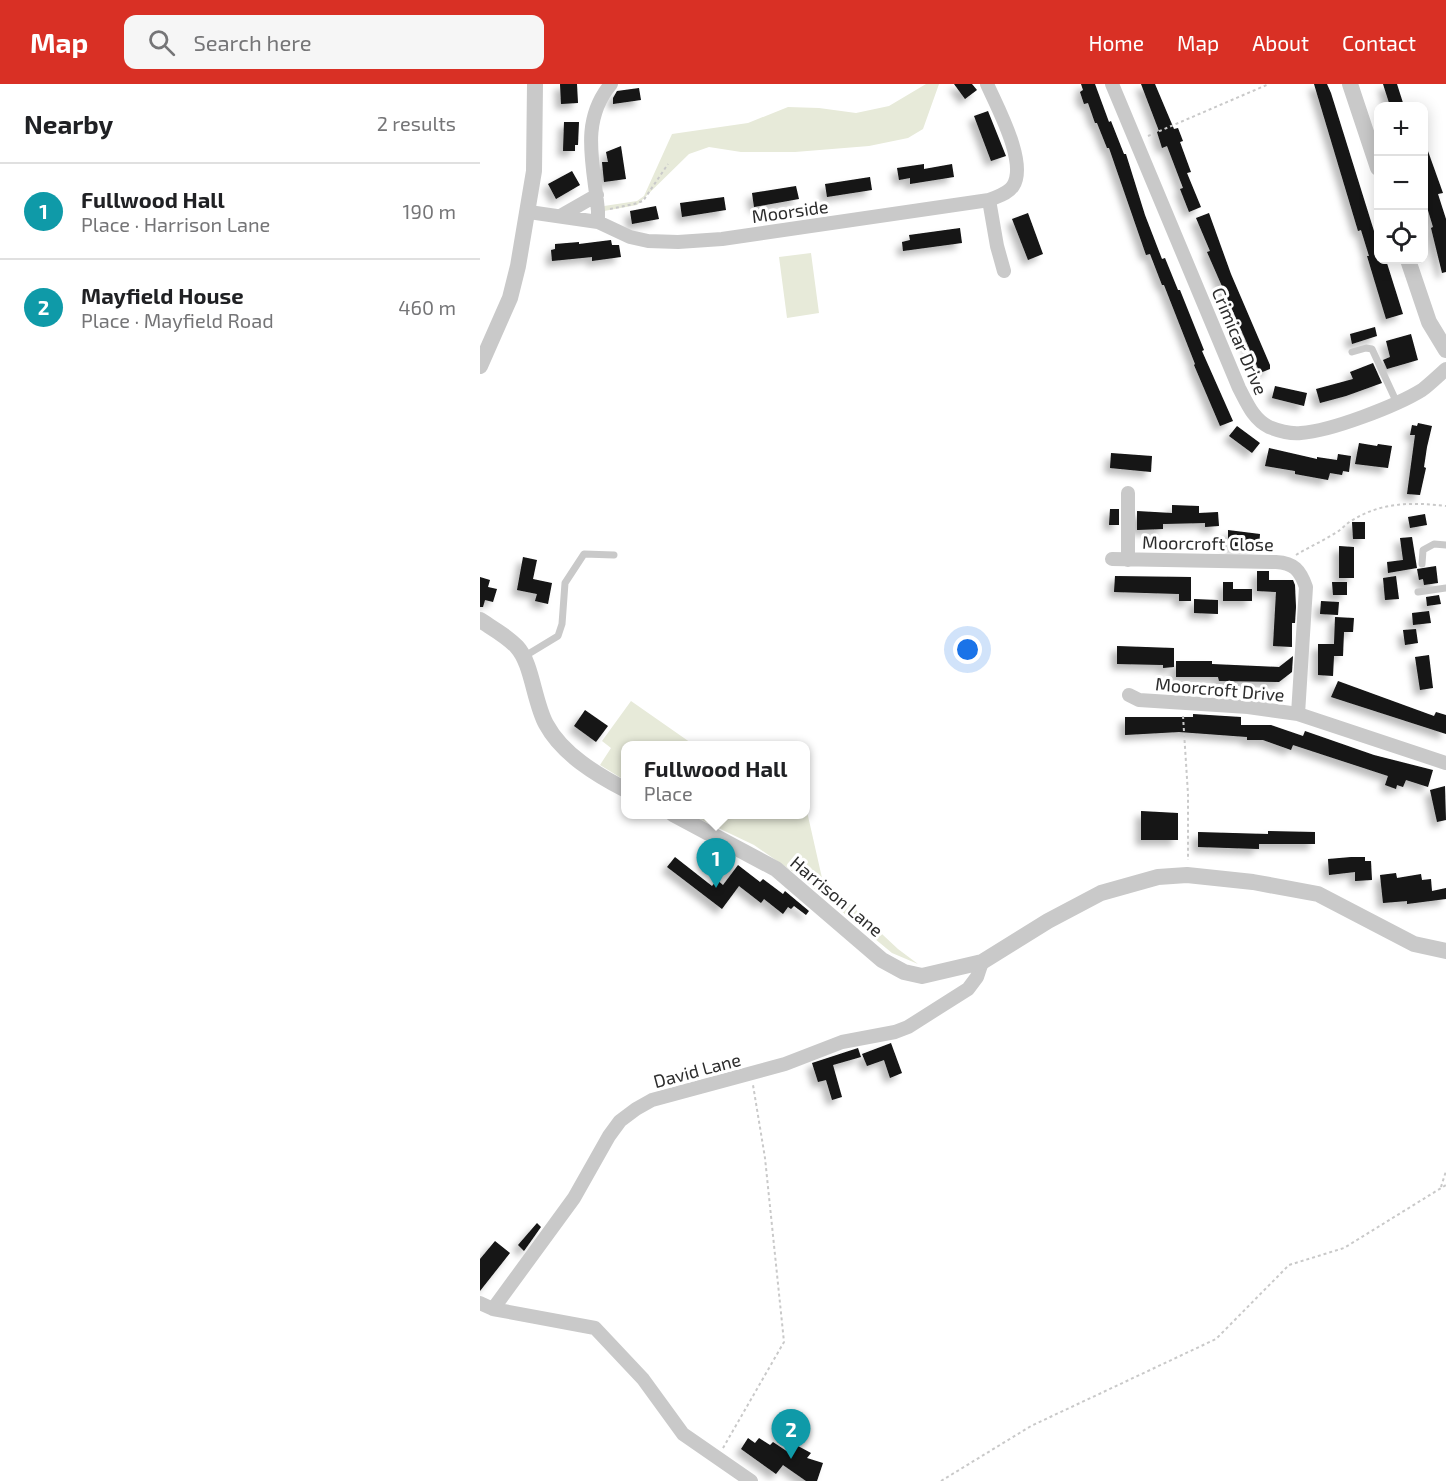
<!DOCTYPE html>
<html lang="en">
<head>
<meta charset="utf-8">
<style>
	:root { --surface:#fff; --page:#f6f6f6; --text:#202124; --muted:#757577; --line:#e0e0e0; --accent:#d93025 }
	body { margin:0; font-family:"Exo 2",sans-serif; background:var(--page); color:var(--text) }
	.controls { position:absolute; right:18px; top:18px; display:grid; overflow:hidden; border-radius:12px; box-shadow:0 3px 15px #0003 }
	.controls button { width:54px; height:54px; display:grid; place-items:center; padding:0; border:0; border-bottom:2px solid var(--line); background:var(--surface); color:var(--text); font:30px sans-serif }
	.you { position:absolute; left:488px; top:566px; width:21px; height:21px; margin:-15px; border:4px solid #fff; border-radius:50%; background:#1a73e8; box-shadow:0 0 0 9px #1a73e833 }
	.badge { display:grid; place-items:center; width:39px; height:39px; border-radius:50%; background:var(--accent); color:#fff; font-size:20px; font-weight:700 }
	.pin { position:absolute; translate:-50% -50px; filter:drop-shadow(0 2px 3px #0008) }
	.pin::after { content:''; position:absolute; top:32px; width:21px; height:18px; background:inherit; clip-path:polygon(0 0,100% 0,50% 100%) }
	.popup { position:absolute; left:141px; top:657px; width:189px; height:78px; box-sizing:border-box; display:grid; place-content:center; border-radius:12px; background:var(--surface); filter:drop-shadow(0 2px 4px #0005); font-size:20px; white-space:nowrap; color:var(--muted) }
	.popup b { font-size:22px; color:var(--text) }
	.popup::after { content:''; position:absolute; left:50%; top:100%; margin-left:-12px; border:12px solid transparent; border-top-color:var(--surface) }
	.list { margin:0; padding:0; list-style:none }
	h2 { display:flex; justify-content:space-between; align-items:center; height:78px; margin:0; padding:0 24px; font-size:26px }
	h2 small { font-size:20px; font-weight:400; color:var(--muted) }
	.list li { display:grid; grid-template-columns:39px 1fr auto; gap:18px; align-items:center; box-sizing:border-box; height:96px; padding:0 24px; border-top:2px solid var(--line) }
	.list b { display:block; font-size:22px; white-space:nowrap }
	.list p { margin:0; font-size:20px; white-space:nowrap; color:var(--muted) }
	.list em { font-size:20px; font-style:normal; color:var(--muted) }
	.icon { flex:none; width:33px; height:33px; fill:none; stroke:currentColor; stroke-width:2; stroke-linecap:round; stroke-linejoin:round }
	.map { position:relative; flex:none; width:966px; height:1397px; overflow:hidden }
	header { display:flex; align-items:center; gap:36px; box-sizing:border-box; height:84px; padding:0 30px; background:var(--accent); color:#fff }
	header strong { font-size:28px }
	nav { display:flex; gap:33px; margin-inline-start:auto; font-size:21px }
	.search { width:420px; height:54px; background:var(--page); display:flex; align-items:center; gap:15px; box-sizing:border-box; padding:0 21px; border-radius:12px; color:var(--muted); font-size:22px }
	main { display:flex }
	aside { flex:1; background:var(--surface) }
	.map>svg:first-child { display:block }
	.green { fill:#e7ead9 }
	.building { fill:#131313; filter:url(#shadow) }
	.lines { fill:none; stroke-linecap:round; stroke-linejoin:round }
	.path { stroke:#c9c9c9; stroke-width:2; stroke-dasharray:3 3; stroke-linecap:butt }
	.service { stroke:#c9c9c9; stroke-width:7 }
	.minor { stroke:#c9c9c9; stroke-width:14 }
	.tertiary { stroke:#c9c9c9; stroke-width:16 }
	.labels { text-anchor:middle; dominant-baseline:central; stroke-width:6; stroke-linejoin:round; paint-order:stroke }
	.street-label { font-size:18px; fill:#2c2c2c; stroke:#fff }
</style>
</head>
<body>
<header>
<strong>Map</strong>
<div class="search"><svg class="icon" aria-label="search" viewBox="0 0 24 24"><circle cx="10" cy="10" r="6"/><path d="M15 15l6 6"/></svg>Search here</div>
<nav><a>Home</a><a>Map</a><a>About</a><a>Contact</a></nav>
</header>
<main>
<aside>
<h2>Nearby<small>2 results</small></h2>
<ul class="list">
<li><span class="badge" style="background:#0f9aa8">1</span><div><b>Fullwood Hall</b><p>Place · Harrison Lane</p></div><em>190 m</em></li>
<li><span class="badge" style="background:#0f9aa8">2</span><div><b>Mayfield House</b><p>Place · Mayfield Road</p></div><em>460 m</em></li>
</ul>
</aside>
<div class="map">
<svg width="966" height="1397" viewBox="0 0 966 1397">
	<defs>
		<filter id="shadow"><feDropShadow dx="-5.5" dy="5.5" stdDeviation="3" flood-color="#0004"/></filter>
	</defs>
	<rect width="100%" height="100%" fill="#fff"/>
	<path class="green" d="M 446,0 L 459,0 L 443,45 L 428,54 L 389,62 L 315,68 L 261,68 L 229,63 L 209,70 L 157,121 L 124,127 L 124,122 L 157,117 L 164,112 L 192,50 L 268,39 L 308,23 L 339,24 L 376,29 L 409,22 Z
		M 331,169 L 339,229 L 307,234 L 299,173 Z
		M 151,617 L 214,661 L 146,662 L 146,697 L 120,681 L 131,664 L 122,657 Z
		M 326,723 L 342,794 L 418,865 L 438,880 L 412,869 L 319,792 L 274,761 L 211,731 L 326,730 Z"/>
	<path class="building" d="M 80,0 L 97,0 L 98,19 L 81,20 Z
		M 474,0 L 492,0 L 497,6 L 485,15 Z
		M 601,0 L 615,0 L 629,38 L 631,37 L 644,70 L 646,70 L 665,131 L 682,175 L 685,174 L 698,206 L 700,206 L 724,266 L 722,267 L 753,337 L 740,342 L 714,281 L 715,280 L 684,201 L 682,201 L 670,170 L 666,171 L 629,64 L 627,64 L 617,39 L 615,39 L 608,19 L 604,20 L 600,8 L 603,6 Z
		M 661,0 L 675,0 L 694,45 L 698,44 L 703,57 L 700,58 L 711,88 L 707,89 L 721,123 L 709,128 L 700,105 L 703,104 L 687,62 L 682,64 L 677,48 L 679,47 Z
		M 834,0 L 847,0 L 851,9 L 894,147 L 896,147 L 898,156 L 898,176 L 906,176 L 923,230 L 906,235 L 887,172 L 889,172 L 881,146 L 878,147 Z
		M 903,0 L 917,0 L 924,22 L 910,22 Z
		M 159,4 L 161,16 L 133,20 L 133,14 L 137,7 Z
		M 508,27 L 526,72 L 511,77 L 494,32 Z
		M 84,38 L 99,38 L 98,61 L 95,61 L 95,67 L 83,67 Z
		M 944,56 L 963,109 L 958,110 L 966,135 L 966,188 L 962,189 L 951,144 L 953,143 L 944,113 Z
		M 141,62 L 146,95 L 124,98 L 122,78 L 128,78 L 126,68 Z
		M 444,80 L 444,85 L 472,80 L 474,93 L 430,100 L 430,94 L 419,96 L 417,84 Z
		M 92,87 L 100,101 L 76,115 L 68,100 Z
		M 390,93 L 392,106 L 347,113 L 345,100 Z
		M 316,102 L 319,115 L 274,123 L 272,109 Z
		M 244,113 L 246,126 L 202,133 L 200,119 Z
		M 176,122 L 179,135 L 152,140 L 150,127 Z
		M 548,129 L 563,170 L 548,176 L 532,135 Z
		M 729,129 L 751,190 L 790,281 L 790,285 L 780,289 L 727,168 L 730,167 L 716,134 Z
		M 480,144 L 482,159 L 423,167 L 422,158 L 430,156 L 429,151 Z
		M 131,156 L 132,161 L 139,161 L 141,173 L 112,177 L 112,173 L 72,177 L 71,166 L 75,165 L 75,160 L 99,158 L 99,160 Z
		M 895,243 L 897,252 L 872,260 L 870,250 Z
		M 931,250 L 938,276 L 907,285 L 903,276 L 910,273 L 906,257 Z
		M 893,279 L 902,299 L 866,312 L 840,319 L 836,305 L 873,295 L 870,288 Z
		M 795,302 L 827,309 L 824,322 L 792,314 Z
		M 938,339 L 952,342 L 947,363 L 944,383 L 946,384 L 940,411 L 927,410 L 935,351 L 930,351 L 932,341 L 937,342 Z
		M 757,342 L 780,359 L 772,369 L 749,352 Z
		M 879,359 L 897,362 L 898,360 L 912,362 L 908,384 L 875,380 Z
		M 789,364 L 837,375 L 837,373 L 857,376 L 858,370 L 871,372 L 869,388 L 863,387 L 862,391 L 850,389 L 848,396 L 815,390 L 815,387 L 785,382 Z
		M 631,369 L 672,372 L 671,388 L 630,384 Z
		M 692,421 L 719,422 L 719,429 L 738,428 L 739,442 L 725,443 L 725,439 L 683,440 L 683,445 L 657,446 L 657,427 L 692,429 Z
		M 630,425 L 639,425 L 639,441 L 629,441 Z
		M 945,430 L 947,441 L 930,444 L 928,433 Z
		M 872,438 L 885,438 L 885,455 L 873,455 Z
		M 748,446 L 780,450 L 779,463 L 748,463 Z
		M 932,453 L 937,484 L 908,489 L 907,478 L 923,476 L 920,454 Z
		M 859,462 L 874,463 L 874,494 L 859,494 Z
		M 43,473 L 57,476 L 53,495 L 72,499 L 68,520 L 55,517 L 57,510 L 37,506 Z
		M 956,482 L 958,499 L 944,501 L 943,495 L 939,496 L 937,485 Z
		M 777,487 L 789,487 L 789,496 L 813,496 L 815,501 L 816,523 L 815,539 L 812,539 L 812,563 L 793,562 L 796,508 L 777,507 Z
		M 635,492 L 711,493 L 711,517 L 699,517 L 699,510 L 634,508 Z
		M 916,492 L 919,515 L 905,516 L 903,494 Z
		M 0,493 L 10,496 L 8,503 L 17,505 L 13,518 L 5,516 L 3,523 L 0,523 Z
		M 743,498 L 753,498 L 753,505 L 772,505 L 772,517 L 743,517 Z
		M 852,498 L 867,498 L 867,511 L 853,511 Z
		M 959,511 L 961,520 L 947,522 L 946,513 Z
		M 714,515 L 738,516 L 738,530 L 714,529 Z
		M 841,517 L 859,518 L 858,531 L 840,530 Z
		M 949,527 L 951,539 L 933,541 L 932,529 Z
		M 855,533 L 874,534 L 873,548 L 864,548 L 863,572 L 854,572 L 853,592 L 838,591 L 838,560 L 854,560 Z
		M 936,545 L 938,559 L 925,561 L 923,546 Z
		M 637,562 L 694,564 L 694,583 L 683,584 L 683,581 L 637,580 Z
		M 949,571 L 953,604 L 940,606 L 935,573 Z
		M 813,572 L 812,588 L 799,598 L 739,597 L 738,593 L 696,593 L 696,577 L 732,577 L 732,580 L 799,583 Z
		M 858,597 L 954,632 L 956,628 L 966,631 L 966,650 L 851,613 Z
		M 105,626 L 128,642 L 116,658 L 94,642 Z
		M 713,630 L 761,633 L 761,641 L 791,641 L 823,652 L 825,647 L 894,671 L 953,686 L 948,703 L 926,696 L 923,703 L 917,701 L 916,705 L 905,701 L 908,692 L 813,661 L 811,666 L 783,656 L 767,656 L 767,653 L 699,648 L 645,651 L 645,633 L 713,633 Z
		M 965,702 L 966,736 L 957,738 L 950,706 Z
		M 661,727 L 698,729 L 698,756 L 661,756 Z
		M 788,747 L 835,748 L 835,760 L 779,760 L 779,765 L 718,763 L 718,748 L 788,750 Z
		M 195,773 L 232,802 L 237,796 L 243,801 L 258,781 L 280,798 L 283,795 L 303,810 L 305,807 L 329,827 L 326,831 L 314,822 L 311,825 L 308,823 L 303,830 L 284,815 L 281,819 L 259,802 L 242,825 L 187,783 Z
		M 871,773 L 885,773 L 885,777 L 891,777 L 892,796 L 875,797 L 875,788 L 849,791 L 848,775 Z
		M 916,789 L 917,794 L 941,790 L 942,796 L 951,795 L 952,807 L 966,804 L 966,815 L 927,820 L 927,817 L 903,819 L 900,791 Z
		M 411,959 L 422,989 L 410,994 L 404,976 L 387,982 L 382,970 Z
		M 378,964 L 381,973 L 353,981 L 362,1013 L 352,1016 L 346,996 L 338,998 L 332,979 Z
		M 57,1139 L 61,1143 L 44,1167 L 38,1161 Z
		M 15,1157 L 30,1169 L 0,1207 L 0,1175 Z
		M 268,1354 L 275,1359 L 279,1354 L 290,1361 L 293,1358 L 308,1368 L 310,1364 L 314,1367 L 318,1362 L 331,1369 L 327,1374 L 343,1379 L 337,1397 L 326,1397 L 303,1381 L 296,1390 L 261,1365 Z"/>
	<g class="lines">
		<path class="path" d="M 668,52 L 789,0
			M 130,125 L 154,120 L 163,117 L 188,80
			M 816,471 C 829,463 843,457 857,448 C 862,445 866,440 871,437 C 901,418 932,418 966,422
			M 703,632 L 708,710 L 708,776
			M 961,1103 L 966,1087
			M 243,1364 L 304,1258 L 285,1074 L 273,1001
			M 461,1397 L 551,1342 L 736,1255 L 809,1181 L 864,1164 L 966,1101"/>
		<path class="service" d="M 872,268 L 886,264 L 892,265 L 917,319
			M 942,480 L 943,466 L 954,460 L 966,461
			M 938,508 L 966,504
			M 45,572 L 78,552 L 82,540 L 85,499 L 104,470 L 134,471"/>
		<path class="minor" d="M 632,0 L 759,304 C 767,319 773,335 789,343 C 799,347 811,350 821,349 C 851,347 916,322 942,306 C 950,300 958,292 966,285
			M 509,116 L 517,162 L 524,187
			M 49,128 L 118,138 L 150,153 L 168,157 L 198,158 L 242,155 L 509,116 C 518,112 528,110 533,102 C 548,79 517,23 507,0
			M 82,131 L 117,111
			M 118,138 L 118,127 C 114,81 99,38 131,0
			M 632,475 L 796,478 C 814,479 820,486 826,503 L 818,630
			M 648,476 L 648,409
			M 649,611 L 659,616 L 768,623 L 818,630 L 966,679
			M 0,1219 L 13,1225 L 115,1244 L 163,1295 L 203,1350 L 271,1397
			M 13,1225 L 94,1114 L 129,1052 L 140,1037 L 156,1025 L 172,1016 L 305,980 L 362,958 L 415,948 L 428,943 L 488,905 L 497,893 L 502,878"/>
		<path class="tertiary" d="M 870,0 L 898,84
			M 928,176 L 949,238 L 966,266
			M 0,282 L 30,214 L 38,182 L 54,87 L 55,0
			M 0,536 C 12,544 27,552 37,563 C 52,579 54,618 66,640 C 82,670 117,691 146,706
			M 193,730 L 296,785 L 402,876 L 424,888 L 442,892 L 502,878 L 568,837 L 621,809 L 678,793 L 707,791 L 773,798 L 838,810 L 934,860 L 966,867"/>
	</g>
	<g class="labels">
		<g class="street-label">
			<text transform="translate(310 127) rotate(-8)">Moorside</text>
			<text transform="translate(760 257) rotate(67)">Crimicar Drive</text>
			<text transform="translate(728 459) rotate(1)">Moorcroft Close</text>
			<text transform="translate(740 605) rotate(5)">Moorcroft Drive</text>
			<text transform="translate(357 812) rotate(40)">Harrison Lane</text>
			<text transform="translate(217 986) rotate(-15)">David Lane</text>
		</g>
	</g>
</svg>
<div class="controls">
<button>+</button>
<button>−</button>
<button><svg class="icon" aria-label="locate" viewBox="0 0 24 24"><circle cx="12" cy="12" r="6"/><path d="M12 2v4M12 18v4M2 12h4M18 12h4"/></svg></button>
</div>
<div class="you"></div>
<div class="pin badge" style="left:236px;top:804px;background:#0f9aa8">1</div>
<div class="popup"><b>Fullwood Hall</b>Place</div>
<div class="pin badge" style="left:311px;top:1375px;background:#0f9aa8">2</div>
</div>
</main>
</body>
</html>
